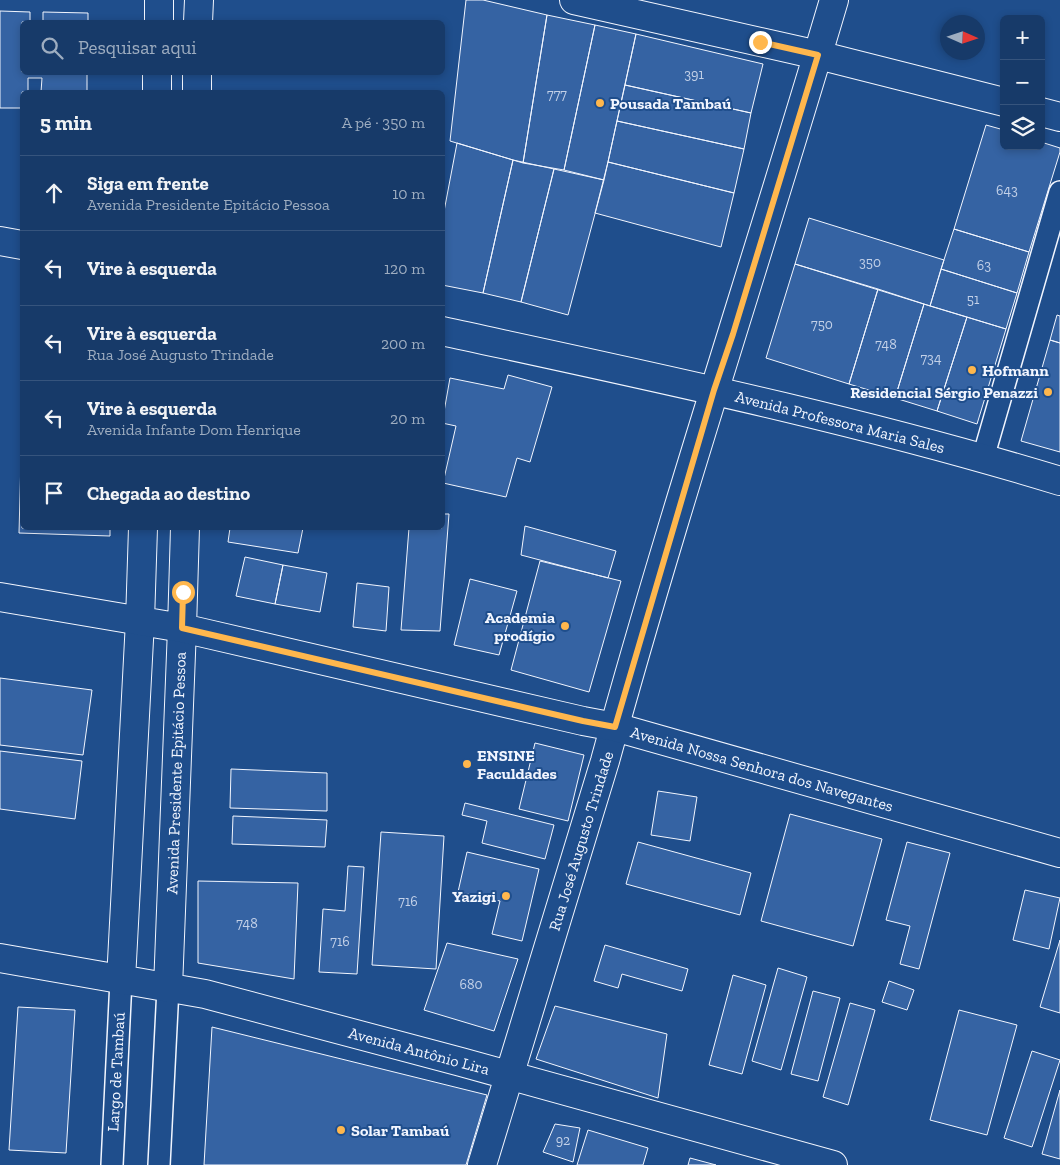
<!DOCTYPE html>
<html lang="pt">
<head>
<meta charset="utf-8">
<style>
	:root { --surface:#173a69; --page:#20416f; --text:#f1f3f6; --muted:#9eadc0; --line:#36547d }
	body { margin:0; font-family:"Zilla Slab",serif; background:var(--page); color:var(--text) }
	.controls { position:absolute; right:15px; top:15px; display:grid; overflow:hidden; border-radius:8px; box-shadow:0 2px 8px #0003 }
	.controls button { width:45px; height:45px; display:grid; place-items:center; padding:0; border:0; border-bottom:1px solid var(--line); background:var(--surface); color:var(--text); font:25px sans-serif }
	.compass { position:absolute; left:940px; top:15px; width:45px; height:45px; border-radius:50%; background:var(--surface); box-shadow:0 2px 8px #0003; rotate:93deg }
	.stop { position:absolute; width:15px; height:15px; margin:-11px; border:4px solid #ffb74d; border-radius:50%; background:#fff }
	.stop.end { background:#ffb74d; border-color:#fff; box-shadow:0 1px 5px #0008 }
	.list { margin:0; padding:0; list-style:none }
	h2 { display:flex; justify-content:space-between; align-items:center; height:65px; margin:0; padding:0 20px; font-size:21px }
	h2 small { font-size:16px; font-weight:400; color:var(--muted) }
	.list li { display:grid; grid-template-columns:32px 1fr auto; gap:15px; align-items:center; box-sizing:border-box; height:75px; padding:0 20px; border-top:1px solid var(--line) }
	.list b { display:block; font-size:19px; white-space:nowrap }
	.list p { margin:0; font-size:16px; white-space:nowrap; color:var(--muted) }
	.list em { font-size:16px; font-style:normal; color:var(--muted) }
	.icon { flex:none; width:28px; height:28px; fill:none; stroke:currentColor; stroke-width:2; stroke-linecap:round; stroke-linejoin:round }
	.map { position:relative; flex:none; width:1060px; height:1165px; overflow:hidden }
	.search { position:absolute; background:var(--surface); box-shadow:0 2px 8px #0003; left:20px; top:20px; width:425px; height:55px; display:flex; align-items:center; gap:12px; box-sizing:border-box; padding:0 18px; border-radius:8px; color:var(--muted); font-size:19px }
	.panel { position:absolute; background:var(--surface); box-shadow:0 2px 8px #0003; left:20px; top:90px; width:425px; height:440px; border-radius:8px }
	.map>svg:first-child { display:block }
	.building { fill:#3563a3; stroke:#f2f6ff }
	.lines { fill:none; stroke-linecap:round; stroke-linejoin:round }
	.street-casing { stroke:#f2f6ff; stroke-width:24 }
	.secondary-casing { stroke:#f2f6ff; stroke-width:30 }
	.primary-casing { stroke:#f2f6ff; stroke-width:30 }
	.street { stroke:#1f4e8c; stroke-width:21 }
	.secondary { stroke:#1f4e8c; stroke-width:28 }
	.primary { stroke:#1f4e8c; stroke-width:28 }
	.route { stroke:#ffb74d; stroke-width:6 }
	.poi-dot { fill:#ffb74d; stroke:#1f4e8c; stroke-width:2 }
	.labels { text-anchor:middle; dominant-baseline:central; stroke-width:4; stroke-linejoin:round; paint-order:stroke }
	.number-label { font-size:14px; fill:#c3d1e8 }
	.poi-label { font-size:16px; font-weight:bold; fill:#f2f6ff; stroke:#1f4e8c; text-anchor:start }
	.street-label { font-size:16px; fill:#f2f6ff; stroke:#1f4e8c }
</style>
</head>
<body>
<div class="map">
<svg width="1060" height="1165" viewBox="0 0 1060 1165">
	<rect width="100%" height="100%" fill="#1f4e8c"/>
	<path class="building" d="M 466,0 L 483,0 L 547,15 L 523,163 L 450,141 Z
		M 0,11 L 30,12 L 30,22 L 22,22 L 22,72 L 87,72 L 87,92 L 41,92 L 42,78 L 28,78 L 28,92 L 22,92 L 22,108 L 0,108 Z
		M 43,12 L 88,13 L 88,22 L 43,22 Z
		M 547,15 L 595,25 L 564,170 L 523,163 Z
		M 595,25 L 636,34 L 604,180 L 564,170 Z
		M 636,34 L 763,64 L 751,113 L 625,85 Z
		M 625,85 L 751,113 L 744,149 L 617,121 Z
		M 617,121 L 744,149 L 734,193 L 608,162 Z
		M 986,125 L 1004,130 L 1004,146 L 1041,146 L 1041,142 L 1060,148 L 1060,152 L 1029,252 L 954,229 Z
		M 457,143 L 513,160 L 483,293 L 442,285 L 442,222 Z
		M 513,160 L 554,169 L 521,302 L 483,293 Z
		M 608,162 L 734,193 L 721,247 L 595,213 Z
		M 554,169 L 604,180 L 568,315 L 521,302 Z
		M 809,218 L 944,260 L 930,306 L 795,264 Z
		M 954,229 L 1029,252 L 1017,293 L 941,269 Z
		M 795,264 L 878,289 L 849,384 L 766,358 Z
		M 941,269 L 1017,293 L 1006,329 L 930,306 Z
		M 878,289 L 924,304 L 895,398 L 849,384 Z
		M 924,304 L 967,317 L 937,411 L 895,398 Z
		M 1057,315 L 1060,316 L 1060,343 L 1050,340 Z
		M 967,317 L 1006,329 L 977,424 L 937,411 Z
		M 1050,340 L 1060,343 L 1060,452 L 1021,441 Z
		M 508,375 L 552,387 L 530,462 L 517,458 L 506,497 L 443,483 L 456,426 L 442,423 L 450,378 L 504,389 Z
		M 22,421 L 22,528 L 110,528 L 110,536 L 19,533 Z
		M 442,514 L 449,514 L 440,631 L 401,630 L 409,528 L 442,528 Z
		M 525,526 L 616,551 L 608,578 L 521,555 Z
		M 230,528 L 303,528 L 298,553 L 228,542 Z
		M 245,557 L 283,565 L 275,604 L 236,596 Z
		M 540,561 L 621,581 L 589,692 L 511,670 Z
		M 283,565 L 327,573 L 320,612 L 275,604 Z
		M 470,579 L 517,591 L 499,655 L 454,645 Z
		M 357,583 L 389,587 L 386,631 L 353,627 Z
		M 0,678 L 92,690 L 83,755 L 0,745 Z
		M 535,743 L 584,755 L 568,821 L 519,809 Z
		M 0,751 L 82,761 L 75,819 L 0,809 Z
		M 231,769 L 327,773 L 327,811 L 230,808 Z
		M 658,791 L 697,797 L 690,841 L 651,835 Z
		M 465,803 L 554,825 L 545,859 L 482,843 L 487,821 L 462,815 Z
		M 790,814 L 882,839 L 853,946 L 761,921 Z
		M 233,816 L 327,820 L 325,847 L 232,844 Z
		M 381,832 L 444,836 L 436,969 L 372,965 Z
		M 638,842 L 751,873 L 740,915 L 626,884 Z
		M 907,842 L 950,853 L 919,969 L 900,964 L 910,926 L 886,920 Z
		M 467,852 L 539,869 L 522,941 L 492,934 L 500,901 L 458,892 Z
		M 348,866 L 364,867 L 357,974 L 319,972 L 323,909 L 345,911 Z
		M 198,881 L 298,883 L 294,979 L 198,963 Z
		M 1025,890 L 1060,898 L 1049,949 L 1013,940 Z
		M 1060,940 L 1060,1013 L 1040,1007 Z
		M 447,943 L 518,959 L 494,1031 L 424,1010 Z
		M 605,945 L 688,969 L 682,991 L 622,974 L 618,988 L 594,981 Z
		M 778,968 L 807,977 L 781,1070 L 752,1061 Z
		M 733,975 L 766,985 L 742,1074 L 709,1065 Z
		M 889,981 L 914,990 L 907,1010 L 882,1002 Z
		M 813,991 L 840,998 L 818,1081 L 791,1074 Z
		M 850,1003 L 875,1010 L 848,1105 L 823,1097 Z
		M 555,1006 L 667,1034 L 658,1098 L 536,1059 Z
		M 18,1007 L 75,1010 L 66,1153 L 9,1150 Z
		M 959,1010 L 1017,1025 L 987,1135 L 930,1120 Z
		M 212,1027 L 487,1095 L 466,1165 L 204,1165 Z
		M 1032,1051 L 1060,1060 L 1032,1147 L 1004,1138 Z
		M 1060,1090 L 1060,1159 L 1042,1154 Z
		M 555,1124 L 580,1128 L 573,1162 L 543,1152 Z
		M 588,1130 L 648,1148 L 643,1165 L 577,1165 Z
		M 690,1158 L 716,1165 L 688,1165 Z"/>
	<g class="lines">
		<defs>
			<path id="street" d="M 983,458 L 1060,192
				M 112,1165 L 121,980
				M 159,1165 L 168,988"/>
			<path id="secondary" d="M 574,0 L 818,55 L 1004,102
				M 1041,112 L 1060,117
				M 0,241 L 22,245
				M 0,958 L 205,994 L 461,1062 L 833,1165
				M 121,980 L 140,621
				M 168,988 L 182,628
				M 482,1165 L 605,761 C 675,505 759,254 834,0"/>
			<path id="primary" d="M 159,22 L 159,0
				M 198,22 L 199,0
				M 157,92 L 157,72
				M 197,92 L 197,72
				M 442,331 C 649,376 857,419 1060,481
				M 0,597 L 182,628 L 583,721 L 615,727 L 1060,853
				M 140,621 L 143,528
				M 182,628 L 185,528"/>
		</defs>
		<use href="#street" class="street-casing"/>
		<use href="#secondary" class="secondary-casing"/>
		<use href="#primary" class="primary-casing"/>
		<use href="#street" class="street"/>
		<use href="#secondary" class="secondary"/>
		<use href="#primary" class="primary"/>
	</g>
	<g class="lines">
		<path class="route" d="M 183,592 L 182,628 L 583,721 L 615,727 L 714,390 L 733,334 L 818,55 L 760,42"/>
	</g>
	<g class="poi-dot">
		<circle cx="600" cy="103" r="5"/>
		<circle cx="972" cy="370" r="5"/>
		<circle cx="1048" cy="392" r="5"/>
		<circle cx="565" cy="626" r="5"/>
		<circle cx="467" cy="764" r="5"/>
		<circle cx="506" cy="896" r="5"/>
		<circle cx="341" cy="1130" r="5"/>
	</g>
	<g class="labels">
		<g class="number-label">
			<text x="694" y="74">391</text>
			<text x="557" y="94">777</text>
			<text x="1007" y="190">643</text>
			<text x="870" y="262">350</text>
			<text x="984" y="265">63</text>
			<text x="973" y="299">51</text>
			<text x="822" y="324">750</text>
			<text x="886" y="344">748</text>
			<text x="931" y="358">734</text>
			<text x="408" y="901">716</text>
			<text x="247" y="923">748</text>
			<text x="340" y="941">716</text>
			<text x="471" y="984">680</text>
			<text x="563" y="1140">92</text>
		</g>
		<g class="poi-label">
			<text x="610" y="103">Pousada Tambaú</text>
			<text x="982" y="370">Hofmann</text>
			<text x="1038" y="392" text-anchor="end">Residencial Sérgio Penazzi</text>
			<text x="555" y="617" text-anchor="end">Academia<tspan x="555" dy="18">prodígio</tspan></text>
			<text x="477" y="755">ENSINE<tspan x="477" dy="18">Faculdades</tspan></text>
			<text x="496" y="896" text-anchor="end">Yazigi</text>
			<text x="351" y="1130">Solar Tambaú</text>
		</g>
		<g class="street-label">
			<text transform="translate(840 422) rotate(14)">Avenida Professora Maria Sales</text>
			<text transform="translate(762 769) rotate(16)">Avenida Nossa Senhora dos Navegantes</text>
			<text transform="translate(176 773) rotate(-88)">Avenida Presidente Epitácio Pessoa</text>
			<text transform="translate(581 841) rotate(-73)">Rua José Augusto Trindade</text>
			<text transform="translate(419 1051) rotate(15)">Avenida Antônio Lira</text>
			<text transform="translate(116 1072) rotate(-87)">Largo de Tambaú</text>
		</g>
	</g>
</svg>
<div class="controls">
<button>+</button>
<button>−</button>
<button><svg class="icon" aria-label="layers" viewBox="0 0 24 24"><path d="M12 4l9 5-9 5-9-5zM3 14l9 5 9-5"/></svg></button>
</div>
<svg class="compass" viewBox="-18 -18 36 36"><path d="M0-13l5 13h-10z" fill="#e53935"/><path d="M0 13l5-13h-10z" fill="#9eadc0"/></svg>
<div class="stop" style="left:183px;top:592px"></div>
<div class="stop end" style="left:760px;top:42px"></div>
<div class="search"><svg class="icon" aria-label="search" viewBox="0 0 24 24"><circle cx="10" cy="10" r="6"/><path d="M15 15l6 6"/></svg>Pesquisar aqui</div>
<section class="panel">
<h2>5 min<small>A pé · 350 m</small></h2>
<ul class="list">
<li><svg class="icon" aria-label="ahead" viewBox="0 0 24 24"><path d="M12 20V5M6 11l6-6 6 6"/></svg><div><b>Siga em frente</b><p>Avenida Presidente Epitácio Pessoa</p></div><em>10 m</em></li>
<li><svg class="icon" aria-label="left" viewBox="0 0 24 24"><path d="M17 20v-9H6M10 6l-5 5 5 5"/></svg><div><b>Vire à esquerda</b></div><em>120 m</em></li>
<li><svg class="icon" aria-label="left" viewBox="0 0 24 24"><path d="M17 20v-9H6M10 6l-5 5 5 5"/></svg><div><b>Vire à esquerda</b><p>Rua José Augusto Trindade</p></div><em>200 m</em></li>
<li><svg class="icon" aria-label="left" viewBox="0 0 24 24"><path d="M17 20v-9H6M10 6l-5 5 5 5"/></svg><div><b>Vire à esquerda</b><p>Avenida Infante Dom Henrique</p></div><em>20 m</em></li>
<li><svg class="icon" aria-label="arrive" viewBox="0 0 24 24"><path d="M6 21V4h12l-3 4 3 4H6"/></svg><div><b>Chegada ao destino</b></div></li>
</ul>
</section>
</div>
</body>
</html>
